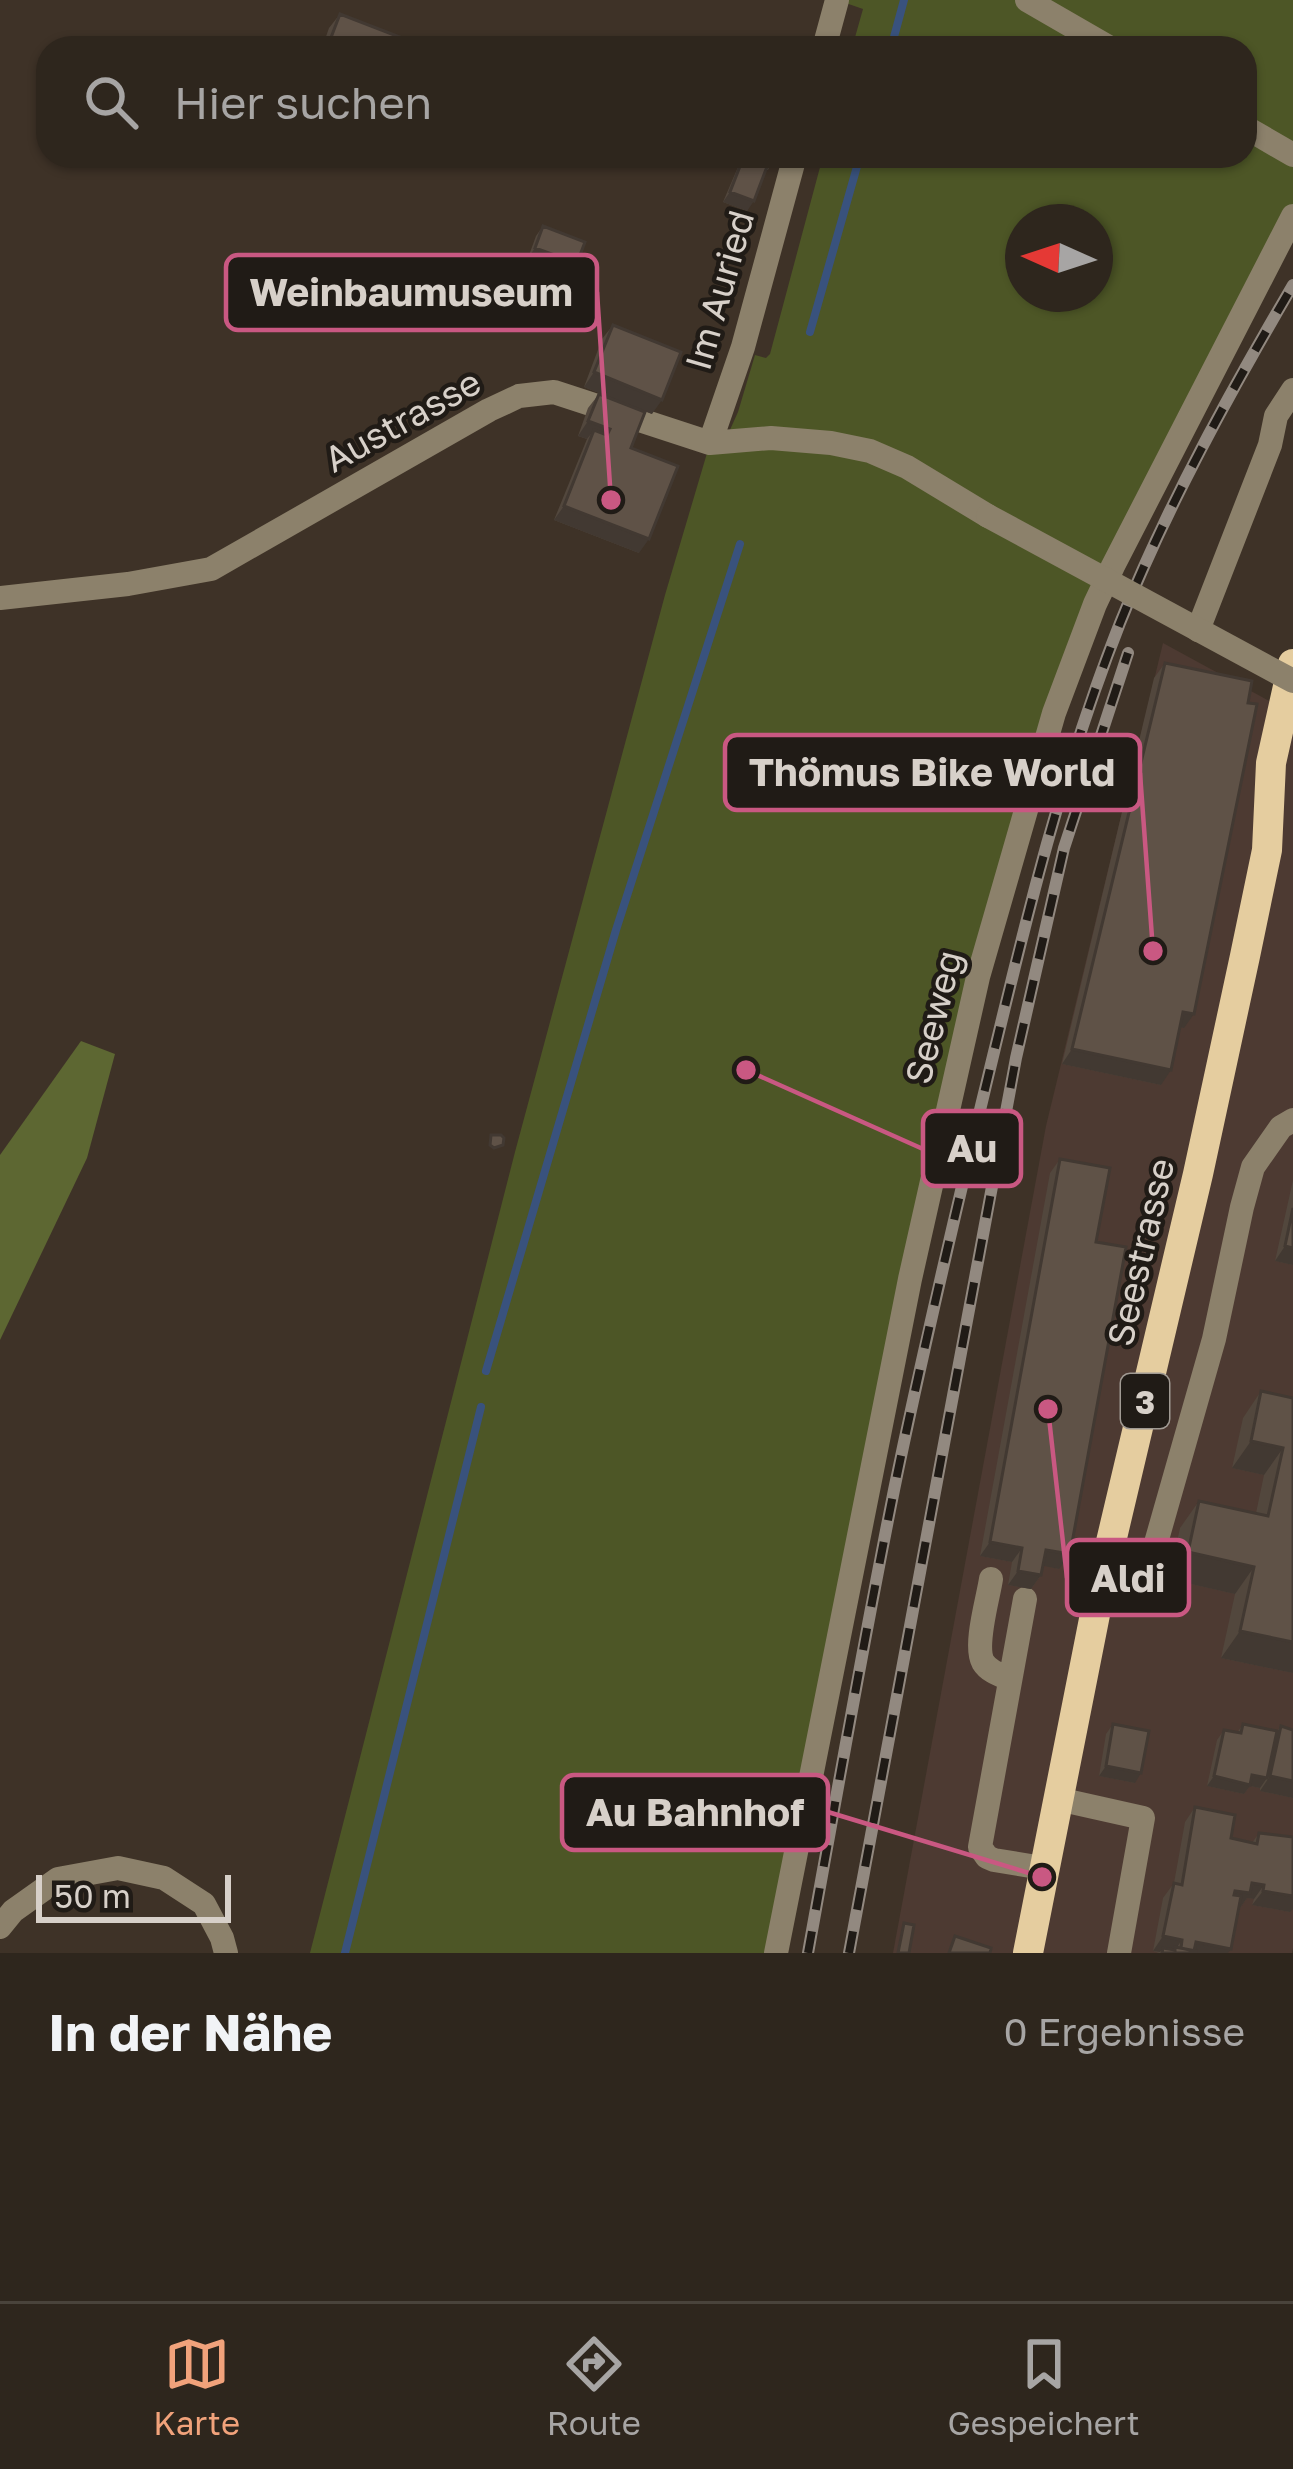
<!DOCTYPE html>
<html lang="de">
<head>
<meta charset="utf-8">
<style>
	:root { --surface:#2e261d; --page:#362e26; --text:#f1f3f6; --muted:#a7a5a4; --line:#49433b; --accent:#f1a27b }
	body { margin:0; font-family:"Golos Text",sans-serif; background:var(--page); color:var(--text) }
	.compass { position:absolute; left:1005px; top:204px; width:108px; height:108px; border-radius:50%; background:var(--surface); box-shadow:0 3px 9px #0004; rotate:273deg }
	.scale { position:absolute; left:36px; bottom:30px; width:195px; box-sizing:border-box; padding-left:12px; border:6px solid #d7d0c9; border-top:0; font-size:33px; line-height:42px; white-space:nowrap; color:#d7d0c9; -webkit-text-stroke:9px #201b16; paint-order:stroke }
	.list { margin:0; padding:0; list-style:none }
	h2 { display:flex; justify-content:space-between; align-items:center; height:156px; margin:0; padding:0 48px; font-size:51px }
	h2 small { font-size:39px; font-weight:400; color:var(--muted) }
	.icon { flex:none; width:66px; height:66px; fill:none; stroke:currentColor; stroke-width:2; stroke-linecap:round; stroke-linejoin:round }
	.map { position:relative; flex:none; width:1293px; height:1953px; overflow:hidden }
	.search { position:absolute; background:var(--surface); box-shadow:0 3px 9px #0004; left:36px; right:36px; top:36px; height:132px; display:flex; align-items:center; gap:30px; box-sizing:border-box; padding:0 42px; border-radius:36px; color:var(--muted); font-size:45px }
	.sheet { height:348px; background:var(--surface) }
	nav { display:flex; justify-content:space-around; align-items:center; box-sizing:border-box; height:168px; border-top:3px solid var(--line); background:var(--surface); font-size:33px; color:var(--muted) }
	nav a { display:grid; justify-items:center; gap:6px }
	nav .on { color:var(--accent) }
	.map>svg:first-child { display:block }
	.commercial { fill:#4d3a32 }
	.green { fill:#4d5626; fill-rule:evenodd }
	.forest { fill:#5d6732 }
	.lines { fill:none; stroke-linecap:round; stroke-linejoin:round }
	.stream { stroke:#39527d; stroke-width:8 }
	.minor { stroke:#8c816b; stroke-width:24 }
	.major { stroke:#e5cd9f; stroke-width:30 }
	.rail-casing { stroke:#928980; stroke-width:12 }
	.rail { stroke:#201b16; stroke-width:8; stroke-dasharray:22; stroke-linecap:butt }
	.minor-bridge { stroke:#8c816b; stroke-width:24 }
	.wall { fill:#52473d }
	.shaded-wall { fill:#423932 }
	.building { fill:#5f5247; stroke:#423932; stroke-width:3 }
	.labels { text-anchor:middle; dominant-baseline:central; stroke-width:9; stroke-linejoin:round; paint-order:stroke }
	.shield { fill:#201b16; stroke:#a09a93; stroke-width:3 }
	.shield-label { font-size:33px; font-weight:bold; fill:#d7d0c9 }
	.street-label { font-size:36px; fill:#d7d0c9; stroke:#201b16 }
	.leader { fill:none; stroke:#c95882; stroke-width:4.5 }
	.callout-dot { fill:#c95882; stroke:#201b16; stroke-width:4.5 }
	.callout { fill:#201b16; stroke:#c95882; stroke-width:4.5 }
	.callout-label { font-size:39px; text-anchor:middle; font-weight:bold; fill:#d7d0c9 }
</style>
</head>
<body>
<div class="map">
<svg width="1293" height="1953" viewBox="0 0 1293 1953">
	<rect width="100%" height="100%" fill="#3e3227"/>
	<path class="commercial" d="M 1163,643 L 1293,714 L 1293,1948 L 1292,1953 L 893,1953 L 1046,1126 Z"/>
	<path class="green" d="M 837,0 L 1293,0 L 1293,216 L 1113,566 L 978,977 L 776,1953 L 310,1953 L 515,1152 L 665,595 L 710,443 L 725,441 L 738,412 L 755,355 L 766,358 L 770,354 L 823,156 L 1245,156 L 1245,48 L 852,48 L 863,9 ZM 1023,222 L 1095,222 L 1095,294 L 1023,294 Z"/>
	<path class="forest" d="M 81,1041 L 115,1054 L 87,1158 L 0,1340 L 0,1155 Z"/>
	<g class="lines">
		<path class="stream" d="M 891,48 L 904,0
			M 810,332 L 860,156
			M 486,1371 L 616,930 L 740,544
			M 345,1953 L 481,1407"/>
		<path class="minor" d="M 1027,0 L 1110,48
			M 824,48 L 837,0
			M 1245,127 L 1293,155
			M 710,443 L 743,347 L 795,156
			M 0,598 L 128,584 L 211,569 L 489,410 L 519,396 L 554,392 L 710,443 L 771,438 L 831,443 L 870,451 L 907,467 L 988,516
			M 1198,630 L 1270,445 L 1276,416 L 1293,390
			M 991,1579 C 988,1599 974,1645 983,1662 C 989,1672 1001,1675 1010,1679
			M 1142,1592 L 1214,1339 L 1242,1207 L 1253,1167 L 1281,1127 L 1293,1120
			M 1025,1599 L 980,1847 L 987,1857 L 994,1860 L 1043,1868
			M 1058,1799 L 1143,1818 L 1119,1953
			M 0,1927 L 13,1911 L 58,1879 L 118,1868 L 164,1878 L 204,1904 L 222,1938 L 226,1953
			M 776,1953 L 910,1279 L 978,977 L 1054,713 L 1095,604 L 1113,566 L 1293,216"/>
		<path class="major" d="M 1028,1953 L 1101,1584 L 1198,1174 L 1245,956 L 1267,850 L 1271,763 L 1293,664"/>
		<defs>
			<path id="rail" d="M 808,1953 C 836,1799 863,1644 894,1490 C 920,1363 950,1237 980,1110 C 1020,945 1057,782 1120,623 C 1167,506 1229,394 1293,285
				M 849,1953 L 1016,1058 L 1064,848 L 1128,653"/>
		</defs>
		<use href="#rail" class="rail-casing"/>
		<use href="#rail" class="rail"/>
		<path class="minor-bridge" d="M 988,516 L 1293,681"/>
	</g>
	<path class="wall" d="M 340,14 L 428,48 L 322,48 L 329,28 Z
		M 734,156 L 775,156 L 768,170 L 766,170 L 747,211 L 723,202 L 741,160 Z
		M 543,226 L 577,263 L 570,273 L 528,258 L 536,236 Z
		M 613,325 L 652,414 L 584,387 L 602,339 Z
		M 599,394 L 631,448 L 639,553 L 554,520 L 587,439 L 578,436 L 588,408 Z
		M 1165,663 L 1184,1028 L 1180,1027 L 1161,1085 L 1062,1064 L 1154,678 Z
		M 1060,1159 L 1096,1242 L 1059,1569 L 1043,1565 L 1041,1575 L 1031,1589 L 1008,1585 L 1012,1562 L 980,1556 L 1050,1173 Z
		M 1293,1180 L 1293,1265 L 1275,1261 Z
		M 1261,1391 L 1293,1398 L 1293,1673 L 1221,1658 L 1235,1594 L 1169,1579 L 1180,1528 L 1199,1501 L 1256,1513 L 1264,1475 L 1232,1468 L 1243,1418 Z
		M 1113,1724 L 1135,1783 L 1099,1776 L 1106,1734 Z
		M 1243,1724 L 1277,1731 L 1281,1726 L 1293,1798 L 1260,1791 L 1260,1788 L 1250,1786 L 1244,1794 L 1207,1786 L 1217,1740 L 1224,1730 L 1237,1733 Z
		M 1195,1807 L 1231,1838 L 1252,1843 L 1259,1833 L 1290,1912 L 1252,1905 L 1254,1899 L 1247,1898 L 1240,1908 L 1228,1953 L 1159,1953 L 1153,1951 L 1163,1898 L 1174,1883 L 1185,1822 Z"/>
	<path class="shaded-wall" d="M 730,192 L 754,201 L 747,211 L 723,202 Z
		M 535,248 L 577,263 L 570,273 L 528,258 Z
		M 554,316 L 573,323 L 569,328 L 550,321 Z
		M 594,372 L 662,400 L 652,414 L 584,387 Z
		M 588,421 L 610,429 L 600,444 L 594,430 L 587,439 L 578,436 Z
		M 564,506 L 649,539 L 639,553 L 554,520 Z
		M 1183,1012 L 1194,1014 L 1184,1028 L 1173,1026 Z
		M 1072,1049 L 1171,1070 L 1161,1085 L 1062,1064 Z
		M 1285,1246 L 1293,1248 L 1293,1265 L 1275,1261 Z
		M 1251,1441 L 1283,1448 L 1264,1475 L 1232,1468 Z
		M 990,1542 L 1022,1548 L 1012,1562 L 980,1556 Z
		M 1046,1550 L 1070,1554 L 1059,1569 L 1035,1564 Z
		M 1188,1552 L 1254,1567 L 1235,1594 L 1169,1579 Z
		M 1018,1571 L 1041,1575 L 1031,1589 L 1008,1585 Z
		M 1240,1631 L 1293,1642 L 1293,1673 L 1221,1658 Z
		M 1106,1766 L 1141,1773 L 1135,1783 L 1099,1776 Z
		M 1252,1775 L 1267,1778 L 1260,1788 L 1250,1786 L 1244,1794 L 1207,1786 L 1214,1776 Z
		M 1270,1776 L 1293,1781 L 1293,1798 L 1260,1791 Z
		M 1252,1883 L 1264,1885 L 1254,1899 L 1247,1898 L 1240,1908 L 1225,1905 L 1235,1891 Z
		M 1263,1891 L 1293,1896 L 1293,1909 L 1290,1912 L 1252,1905 Z
		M 1163,1936 L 1182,1940 L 1173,1953 L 1175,1947 L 1171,1953 L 1163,1948 L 1160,1952 L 1153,1951 Z
		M 1196,1942 L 1231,1949 L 1228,1953 L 1188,1953 Z"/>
	<path class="building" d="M 340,14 L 428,48 L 327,48 Z
		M 744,156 L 768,164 L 754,201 L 730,192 Z
		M 748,156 L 775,156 L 772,165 Z
		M 543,226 L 585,242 L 577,263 L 535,248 Z
		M 613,325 L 681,352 L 662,400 L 594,372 Z
		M 599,394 L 645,412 L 631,448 L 678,466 L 649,539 L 564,506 L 594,430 L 607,435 L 610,429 L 588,421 Z
		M 1165,663 L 1252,681 L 1248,703 L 1257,704 L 1194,1014 L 1183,1012 L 1171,1070 L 1072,1049 Z
		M 491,1135 L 501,1135 L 504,1138 L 503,1145 L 494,1148 L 490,1145 Z
		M 1060,1159 L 1110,1168 L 1096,1242 L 1126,1247 L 1070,1554 L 1046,1550 L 1041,1575 L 1018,1571 L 1022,1548 L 990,1542 Z
		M 1293,1208 L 1293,1248 L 1285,1246 Z
		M 1261,1391 L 1293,1398 L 1293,1642 L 1240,1631 L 1254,1567 L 1188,1552 L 1199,1501 L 1268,1516 L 1283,1448 L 1251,1441 Z
		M 1113,1724 L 1149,1731 L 1141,1773 L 1106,1766 Z
		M 1243,1724 L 1277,1731 L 1267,1778 L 1252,1775 L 1250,1785 L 1214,1776 L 1224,1730 L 1241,1733 Z
		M 1281,1726 L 1293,1730 L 1293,1781 L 1270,1776 Z
		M 1195,1807 L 1235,1815 L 1231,1838 L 1257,1844 L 1259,1833 L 1293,1837 L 1293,1896 L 1263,1891 L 1264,1885 L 1252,1883 L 1250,1893 L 1235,1891 L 1234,1895 L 1241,1896 L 1231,1949 L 1196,1942 L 1194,1951 L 1181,1948 L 1182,1940 L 1163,1936 L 1174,1883 L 1182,1885 Z
		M 904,1923 L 914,1925 L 909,1953 L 898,1953 Z
		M 955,1936 L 991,1948 L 990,1953 L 949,1953 Z
		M 1175,1947 L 1196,1951 L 1196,1953 L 1162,1953 L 1163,1948 L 1175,1950 Z"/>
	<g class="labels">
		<rect class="shield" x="1121" y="1374" width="48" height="54" rx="9"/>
		<g class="shield-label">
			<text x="1145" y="1401">3</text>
		</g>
		<g class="street-label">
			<text transform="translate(719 290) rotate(-74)">Im Auried</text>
			<text transform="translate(402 420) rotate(-29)">Austrasse</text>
			<text transform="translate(933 1017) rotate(-76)">Seeweg</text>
			<text transform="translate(1140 1252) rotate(-77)">Seestrasse</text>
		</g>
	</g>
	<path class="leader" d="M611 500L597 292M1153 951L1140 773M746 1070L923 1149M1048 1409L1067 1578M1042 1877L828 1812"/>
	<g class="callout-dot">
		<circle cx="611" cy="500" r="12"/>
		<circle cx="1153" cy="951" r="12"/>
		<circle cx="746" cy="1070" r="12"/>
		<circle cx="1048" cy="1409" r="12"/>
		<circle cx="1042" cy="1877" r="12"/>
	</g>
	<g class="callout">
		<rect x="226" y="255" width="371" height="75" rx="12"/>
		<rect x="725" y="735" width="415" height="75" rx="12"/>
		<rect x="923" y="1111" width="98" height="75" rx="12"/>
		<rect x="1067" y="1540" width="122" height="75" rx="12"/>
		<rect x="562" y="1775" width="266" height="75" rx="12"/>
	</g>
	<g class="callout-label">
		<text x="411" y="306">Weinbaumuseum</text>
		<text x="932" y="786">Thömus Bike World</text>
		<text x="972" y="1162">Au</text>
		<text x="1128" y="1592">Aldi</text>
		<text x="695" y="1826">Au Bahnhof</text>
	</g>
</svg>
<svg class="compass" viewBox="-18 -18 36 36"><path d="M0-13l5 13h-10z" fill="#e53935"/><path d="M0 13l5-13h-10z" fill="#a7a5a4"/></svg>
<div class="scale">50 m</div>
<div class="search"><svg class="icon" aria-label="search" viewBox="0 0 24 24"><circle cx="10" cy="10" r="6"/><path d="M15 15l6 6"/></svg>Hier suchen</div>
</div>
<section class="sheet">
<h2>In der Nähe<small>0 Ergebnisse</small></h2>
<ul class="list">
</ul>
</section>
<nav>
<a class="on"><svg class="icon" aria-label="map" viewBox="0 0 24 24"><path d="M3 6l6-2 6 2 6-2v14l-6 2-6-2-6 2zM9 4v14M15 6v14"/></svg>Karte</a>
<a><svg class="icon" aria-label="directions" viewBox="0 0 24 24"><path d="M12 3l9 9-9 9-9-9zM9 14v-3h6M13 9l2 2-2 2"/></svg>Route</a>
<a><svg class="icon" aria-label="saved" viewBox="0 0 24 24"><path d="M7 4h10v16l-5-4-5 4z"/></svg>Gespeichert</a>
</nav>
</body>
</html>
